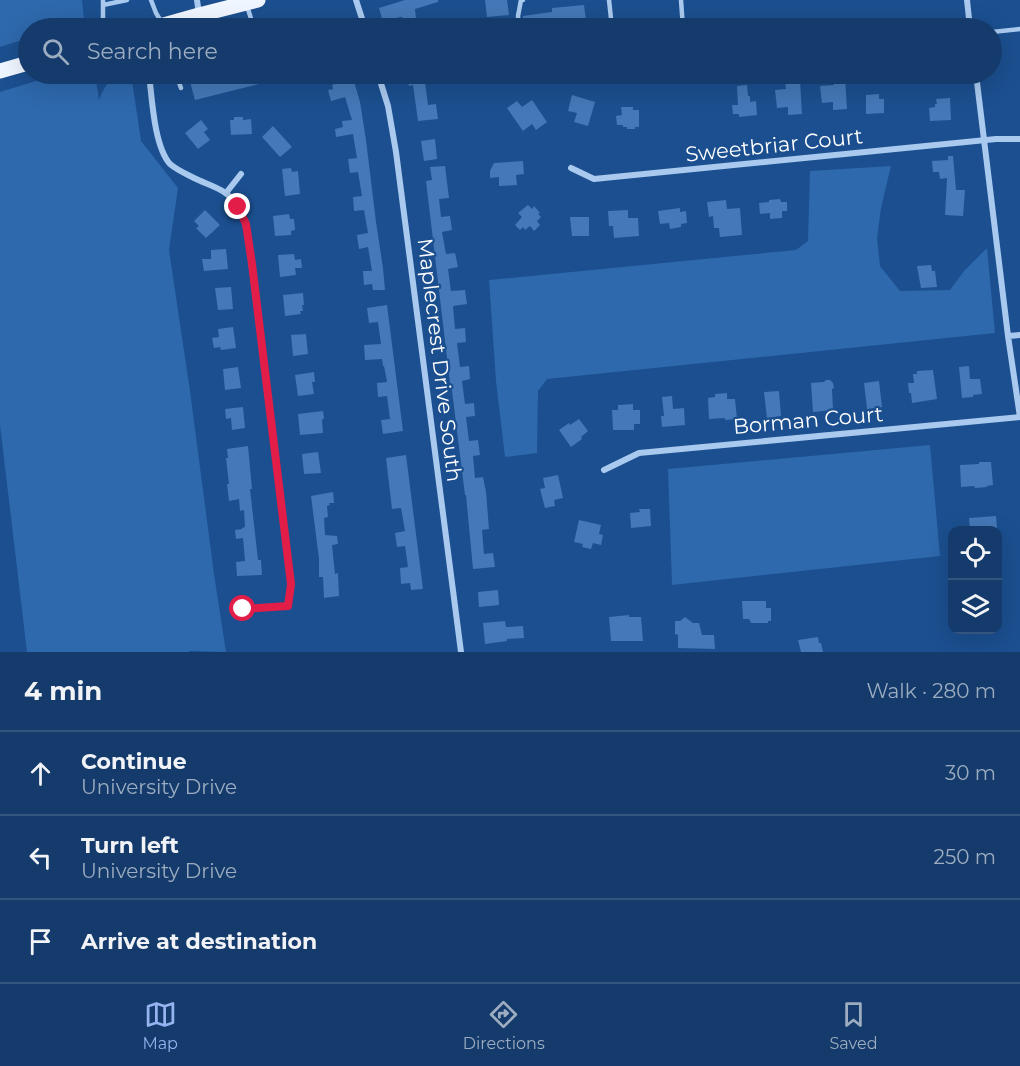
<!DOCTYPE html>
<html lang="en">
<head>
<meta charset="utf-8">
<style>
	:root { --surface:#143b6b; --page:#214673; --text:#f1f3f6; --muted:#9dadc1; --line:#33557e; --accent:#95b2f1 }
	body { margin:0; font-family:Montserrat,sans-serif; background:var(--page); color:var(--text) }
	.controls { position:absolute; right:18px; bottom:18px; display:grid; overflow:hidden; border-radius:12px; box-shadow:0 6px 24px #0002 }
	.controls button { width:54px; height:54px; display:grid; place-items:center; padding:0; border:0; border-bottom:2px solid var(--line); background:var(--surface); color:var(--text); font:30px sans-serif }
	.stop { position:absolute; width:18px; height:18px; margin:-14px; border:4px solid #e11d48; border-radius:50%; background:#fff }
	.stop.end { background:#e11d48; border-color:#fff; box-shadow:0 2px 6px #0008 }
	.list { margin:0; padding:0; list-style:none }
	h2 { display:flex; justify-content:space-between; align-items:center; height:78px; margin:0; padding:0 24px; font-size:26px }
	h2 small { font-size:20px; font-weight:400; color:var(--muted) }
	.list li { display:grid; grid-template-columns:39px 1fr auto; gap:18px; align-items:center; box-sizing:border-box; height:84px; padding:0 24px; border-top:2px solid var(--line) }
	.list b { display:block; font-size:22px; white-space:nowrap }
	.list p { margin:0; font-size:20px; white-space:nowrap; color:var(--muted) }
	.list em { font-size:20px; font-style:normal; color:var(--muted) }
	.icon { flex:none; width:33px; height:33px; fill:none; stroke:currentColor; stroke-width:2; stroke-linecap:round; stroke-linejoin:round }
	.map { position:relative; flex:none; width:1020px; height:652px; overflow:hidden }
	.search { position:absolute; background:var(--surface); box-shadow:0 6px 24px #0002; left:18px; right:18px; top:18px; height:66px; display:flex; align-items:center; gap:15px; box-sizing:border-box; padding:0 21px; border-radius:33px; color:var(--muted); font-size:22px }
	.sheet { height:330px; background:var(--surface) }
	nav { display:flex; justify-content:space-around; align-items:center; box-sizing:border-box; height:84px; border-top:2px solid var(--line); background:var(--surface); font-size:16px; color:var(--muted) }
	nav a { display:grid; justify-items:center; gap:3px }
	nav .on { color:var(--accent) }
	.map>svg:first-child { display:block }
	.green { fill:#2e69ad }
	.building { fill:#4478b7 }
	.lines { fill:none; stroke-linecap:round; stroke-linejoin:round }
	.service { stroke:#a9c9ee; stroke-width:4.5 }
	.minor { stroke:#a9c9ee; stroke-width:6 }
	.primary { stroke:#f0f6ff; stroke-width:15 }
	.route { stroke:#e11d48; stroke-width:8 }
	.labels { text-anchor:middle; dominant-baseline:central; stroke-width:4.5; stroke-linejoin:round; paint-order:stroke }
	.street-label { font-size:21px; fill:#fff; stroke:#1b4f8f }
</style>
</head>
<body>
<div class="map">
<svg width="1020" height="652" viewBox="0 0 1020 652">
	<rect width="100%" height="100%" fill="#1b4f8f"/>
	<path class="green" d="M 0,0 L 82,0 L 84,20 L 58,28 L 28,28 L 28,38 L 0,47 Z
		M 59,74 L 95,74 L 99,100 C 107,81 110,78 131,74 L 141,141 L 178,188 L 169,250 L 190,391 L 214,574 L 226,652 L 189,651 L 189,652 L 27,652 L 0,425 L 0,92 Z
		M 891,166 L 881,208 L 877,238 L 880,266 L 900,291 L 950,290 L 964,271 L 987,248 L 995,333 L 547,379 L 538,391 L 537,453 L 505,457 L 496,381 L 489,280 L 796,250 L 808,241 L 810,171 Z
		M 930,445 L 940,556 L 672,585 L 668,469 Z"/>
	<path class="building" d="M 405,0 L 438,0 L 438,2 L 415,9 L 416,19 L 403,22 L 402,17 L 400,17 L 383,22 L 379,8 Z
		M 485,0 L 507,0 L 509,15 L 487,17 Z
		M 584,5 L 587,28 L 523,28 L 523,16 L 552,12 L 552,8 Z
		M 203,74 L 261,74 L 263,83 L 195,100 L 189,78 L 203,75 Z
		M 406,74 L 446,74 L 446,77 L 425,82 L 428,105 L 436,104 L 438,119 L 418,121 L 413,85 L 409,86 Z
		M 353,78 L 360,102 L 366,140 L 376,222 L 383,268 L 385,290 L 373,290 L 372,284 L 364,285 L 363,271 L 372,271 L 368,247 L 359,249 L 357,235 L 368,233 L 364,210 L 354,211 L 353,197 L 362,196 L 358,172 L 350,173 L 348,159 L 357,158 L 353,134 L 336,137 L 335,129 L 343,127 L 342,121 L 352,120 L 345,97 L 331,101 L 328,90 L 333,89 L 332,85 Z
		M 834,78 L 845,78 L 847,109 L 833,110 L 833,102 L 822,103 L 820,86 L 834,85 Z
		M 800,80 L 802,114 L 788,115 L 788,107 L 777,108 L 775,90 L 786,89 L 785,81 Z
		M 747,85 L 748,96 L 750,96 L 750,102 L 756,101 L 757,115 L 739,117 L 739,114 L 733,114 L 732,105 L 738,105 L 737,86 Z
		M 879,94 L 879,99 L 884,99 L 884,113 L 866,114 L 866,95 Z
		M 572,95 L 595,102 L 588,126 L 574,122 L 577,113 L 568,111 Z
		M 950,98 L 951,120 L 930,121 L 929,108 L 935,107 L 935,104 L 937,104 L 936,99 Z
		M 532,100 L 547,122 L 536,130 L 532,124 L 523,131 L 507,108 L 517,101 L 522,107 Z
		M 621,107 L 633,107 L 633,110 L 639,110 L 639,127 L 635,127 L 635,129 L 627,129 L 627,127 L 623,127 L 623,125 L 617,125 L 616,116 L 622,115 Z
		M 234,117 L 243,117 L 243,120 L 251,119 L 252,134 L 231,135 L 230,120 L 234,120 Z
		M 201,120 L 208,129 L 204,132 L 210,140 L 198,149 L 185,133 Z
		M 273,126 L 292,147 L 280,157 L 262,137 Z
		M 435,139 L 437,159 L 424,161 L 421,141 Z
		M 948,156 L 953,156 L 956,190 L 965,190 L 963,216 L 945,215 L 947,178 L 940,179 L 939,172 L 933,172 L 932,161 L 948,160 Z
		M 523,161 L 524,174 L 516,175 L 517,185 L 499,186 L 499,177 L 490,178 L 490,171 L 494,163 Z
		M 445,166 L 449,198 L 439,199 L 441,217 L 450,216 L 452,230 L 442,232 L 446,254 L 455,253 L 458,267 L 448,269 L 451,291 L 465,290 L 467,304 L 453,306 L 455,329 L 465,328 L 466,342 L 457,343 L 460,367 L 469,366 L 470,379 L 462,381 L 465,404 L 474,403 L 475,416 L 466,417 L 469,441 L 478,440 L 480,455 L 473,456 L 475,478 L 483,477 L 486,492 L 489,529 L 482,530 L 484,554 L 493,553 L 495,567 L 473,569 L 466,495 L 465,495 L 451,383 L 450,383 L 426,181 L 432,180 L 430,167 Z
		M 291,168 L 292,172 L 298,171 L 300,194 L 285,196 L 282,169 Z
		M 780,199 L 781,202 L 787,202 L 787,211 L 782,211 L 782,218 L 770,219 L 770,213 L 760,214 L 759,203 L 769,202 L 769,200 Z
		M 726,200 L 727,209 L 740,208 L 742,235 L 720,237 L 719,228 L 714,228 L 713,216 L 709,217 L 707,202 Z
		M 528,205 L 532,209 L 534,206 L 540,213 L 538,214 L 541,217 L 537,221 L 540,225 L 534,231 L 530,226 L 525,230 L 523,227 L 520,230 L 515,225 L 522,217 L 518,213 Z
		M 680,208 L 680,212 L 686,211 L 687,223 L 681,224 L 681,227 L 670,229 L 669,223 L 660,224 L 658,211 Z
		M 205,210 L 220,225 L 206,238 L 196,228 L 199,226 L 194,221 Z
		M 628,210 L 628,218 L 638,218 L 639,236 L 614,238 L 613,226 L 609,226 L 608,211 Z
		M 289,214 L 290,219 L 294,219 L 295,230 L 291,231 L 291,235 L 275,236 L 273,216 Z
		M 570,217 L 589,217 L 589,236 L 572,236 Z
		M 226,249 L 228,269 L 204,271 L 202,259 L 211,259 L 211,250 Z
		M 294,254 L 295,260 L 301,259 L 302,268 L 295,268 L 296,275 L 280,277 L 278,255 Z
		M 931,265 L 932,271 L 935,271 L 937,287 L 921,288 L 917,266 Z
		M 231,287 L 233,309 L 218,310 L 215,288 Z
		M 303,293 L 304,305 L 302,305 L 303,311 L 300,311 L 301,314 L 285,316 L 283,295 Z
		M 387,305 L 403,431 L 383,434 L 381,420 L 390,419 L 387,396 L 378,397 L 377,383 L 387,382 L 384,366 L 383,366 L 382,359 L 365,360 L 364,345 L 381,344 L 378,322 L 369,323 L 367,308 Z
		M 233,327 L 236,348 L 221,350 L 220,347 L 214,348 L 212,338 L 219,337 L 218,329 Z
		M 306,334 L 308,354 L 293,356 L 291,335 Z
		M 969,366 L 970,379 L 980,379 L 982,394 L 973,395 L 973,397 L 962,398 L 959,367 Z
		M 238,367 L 241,388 L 225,390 L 223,369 Z
		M 933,370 L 937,399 L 912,403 L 911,393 L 909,393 L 908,383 L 914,383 L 913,374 L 917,374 L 917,371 Z
		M 314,372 L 315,382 L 312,382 L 314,394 L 298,396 L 295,375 Z
		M 826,380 L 830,380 L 833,383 L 834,388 L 832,389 L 833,410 L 813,412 L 811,383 L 824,382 Z
		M 879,381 L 882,407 L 867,409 L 864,383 Z
		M 779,391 L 781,416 L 767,418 L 764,392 Z
		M 727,393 L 727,399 L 735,399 L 737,419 L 725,420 L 725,418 L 709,419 L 708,398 L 715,397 L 715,394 Z
		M 672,396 L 673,409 L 684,408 L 685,425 L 662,427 L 661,416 L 664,416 L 662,397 Z
		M 633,404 L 633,410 L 640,410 L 640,424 L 634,424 L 634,430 L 613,430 L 612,410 L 618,410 L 618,405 Z
		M 243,407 L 245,428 L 232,430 L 231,418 L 226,419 L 225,409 Z
		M 323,411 L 324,418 L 322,420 L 323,433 L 300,435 L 298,414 Z
		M 579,419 L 588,431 L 581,437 L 582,439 L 571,447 L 559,430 L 569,423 L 570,425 Z
		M 248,446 L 252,489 L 250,489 L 258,560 L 261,560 L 262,575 L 237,576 L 236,562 L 245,561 L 243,538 L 236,539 L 235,530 L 242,529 L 242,528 L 245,527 L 244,510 L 240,511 L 239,499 L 229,501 L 227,484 L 229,484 L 226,458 L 228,458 L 227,449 Z
		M 318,452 L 321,473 L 304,474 L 302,454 Z
		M 406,455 L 423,589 L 411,590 L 410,583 L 401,584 L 400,568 L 408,567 L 405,546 L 397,547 L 395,533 L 405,531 L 401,508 L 392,509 L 386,458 Z
		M 979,462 L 991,462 L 993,485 L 987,486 L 987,487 L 975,488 L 974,486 L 961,487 L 960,465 L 979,464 Z
		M 558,475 L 563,498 L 554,500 L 555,506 L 545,508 L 540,489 L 545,488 L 543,478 Z
		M 333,492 L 334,503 L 329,503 L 330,505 L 327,506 L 328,517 L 324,518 L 325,535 L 337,536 L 338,544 L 332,545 L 335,574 L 338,573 L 339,596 L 324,598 L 323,577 L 319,577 L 319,559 L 311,496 Z
		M 639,509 L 650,509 L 651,526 L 631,528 L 630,513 L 640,512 Z
		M 996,516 L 997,528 L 995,529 L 995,531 L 970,531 L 969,518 Z
		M 579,520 L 601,525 L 599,534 L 603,535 L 601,545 L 593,543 L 591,549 L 582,547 L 583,544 L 574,542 Z
		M 498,590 L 499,605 L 479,607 L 478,592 Z
		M 742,601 L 766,601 L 766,608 L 771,608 L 771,621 L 768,621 L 768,623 L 751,623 L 749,619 L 743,619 Z
		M 629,615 L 629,617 L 641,617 L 643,641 L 611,641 L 609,617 Z
		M 685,617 L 693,623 L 699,623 L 702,635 L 714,635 L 715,649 L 678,648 L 678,635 L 675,634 L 675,621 L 680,621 Z
		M 505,621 L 506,627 L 523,626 L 524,638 L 507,639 L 507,641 L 485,644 L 483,623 Z
		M 818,637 L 819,643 L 821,643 L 823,652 L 801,652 L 798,640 Z"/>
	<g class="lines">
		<path class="service" d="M 151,0 L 156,13 L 162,23
			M 609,0 L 612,28
			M 681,0 L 683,28
			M 103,5 L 127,0
			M 247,6 L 254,28
			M 103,28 L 103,0
			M 519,28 L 518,16 L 521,0 L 523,0
			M 992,32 L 1020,29
			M 176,74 L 181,88"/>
		<path class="minor" d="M 197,0 L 199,14
			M 356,0 L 365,28
			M 967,0 L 970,28
			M 149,74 C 152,98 154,146 170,164 C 177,170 186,174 194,178 C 204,183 215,186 224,192 C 239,202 245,220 248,236 L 291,584 L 288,606 L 243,609
			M 378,74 L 388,106 L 396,152 L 461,652
			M 976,74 L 1008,336 L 1020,417
			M 571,168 L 594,179 L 996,139 L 1020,139
			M 226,193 L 241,174
			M 1008,336 L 1020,335
			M 604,470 L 639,453 L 1020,417"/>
		<path class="primary" d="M 153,28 L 199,15 L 258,0
			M 0,71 L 28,63"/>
	</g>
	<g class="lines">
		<path class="route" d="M 238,207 L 246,224 L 252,264 L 291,584 L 288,606 L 243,609"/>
	</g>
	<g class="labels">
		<g class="street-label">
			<text transform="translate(774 145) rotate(-6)">Sweetbriar Court</text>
			<text transform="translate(440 360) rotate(83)">Maplecrest Drive South</text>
			<text transform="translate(808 420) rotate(-5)">Borman Court</text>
		</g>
	</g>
</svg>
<div class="controls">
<button><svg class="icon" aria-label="locate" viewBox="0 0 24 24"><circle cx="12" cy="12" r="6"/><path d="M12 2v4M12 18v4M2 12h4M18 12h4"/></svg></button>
<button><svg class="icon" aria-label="layers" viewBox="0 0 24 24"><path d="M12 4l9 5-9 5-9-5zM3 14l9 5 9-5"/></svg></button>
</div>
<div class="stop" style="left:243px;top:609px"></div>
<div class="stop end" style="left:238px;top:207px"></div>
<div class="search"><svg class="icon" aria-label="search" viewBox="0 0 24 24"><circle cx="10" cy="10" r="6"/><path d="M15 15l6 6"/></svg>Search here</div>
</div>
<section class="sheet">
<h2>4 min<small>Walk · 280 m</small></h2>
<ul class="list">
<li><svg class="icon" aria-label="ahead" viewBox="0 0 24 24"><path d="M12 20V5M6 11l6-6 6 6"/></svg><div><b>Continue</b><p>University Drive</p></div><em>30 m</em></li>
<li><svg class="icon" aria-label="left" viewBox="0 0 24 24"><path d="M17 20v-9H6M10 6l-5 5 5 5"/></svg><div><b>Turn left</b><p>University Drive</p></div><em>250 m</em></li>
<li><svg class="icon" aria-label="arrive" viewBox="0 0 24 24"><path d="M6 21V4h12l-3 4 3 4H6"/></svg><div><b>Arrive at destination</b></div></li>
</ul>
</section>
<nav>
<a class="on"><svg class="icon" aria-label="map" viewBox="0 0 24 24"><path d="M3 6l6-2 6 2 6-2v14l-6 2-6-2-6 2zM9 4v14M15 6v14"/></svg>Map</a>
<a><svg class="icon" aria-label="directions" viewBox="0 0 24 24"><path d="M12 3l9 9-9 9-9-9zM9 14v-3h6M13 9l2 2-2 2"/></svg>Directions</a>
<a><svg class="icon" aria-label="saved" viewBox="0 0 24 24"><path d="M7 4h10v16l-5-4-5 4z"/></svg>Saved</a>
</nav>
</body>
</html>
